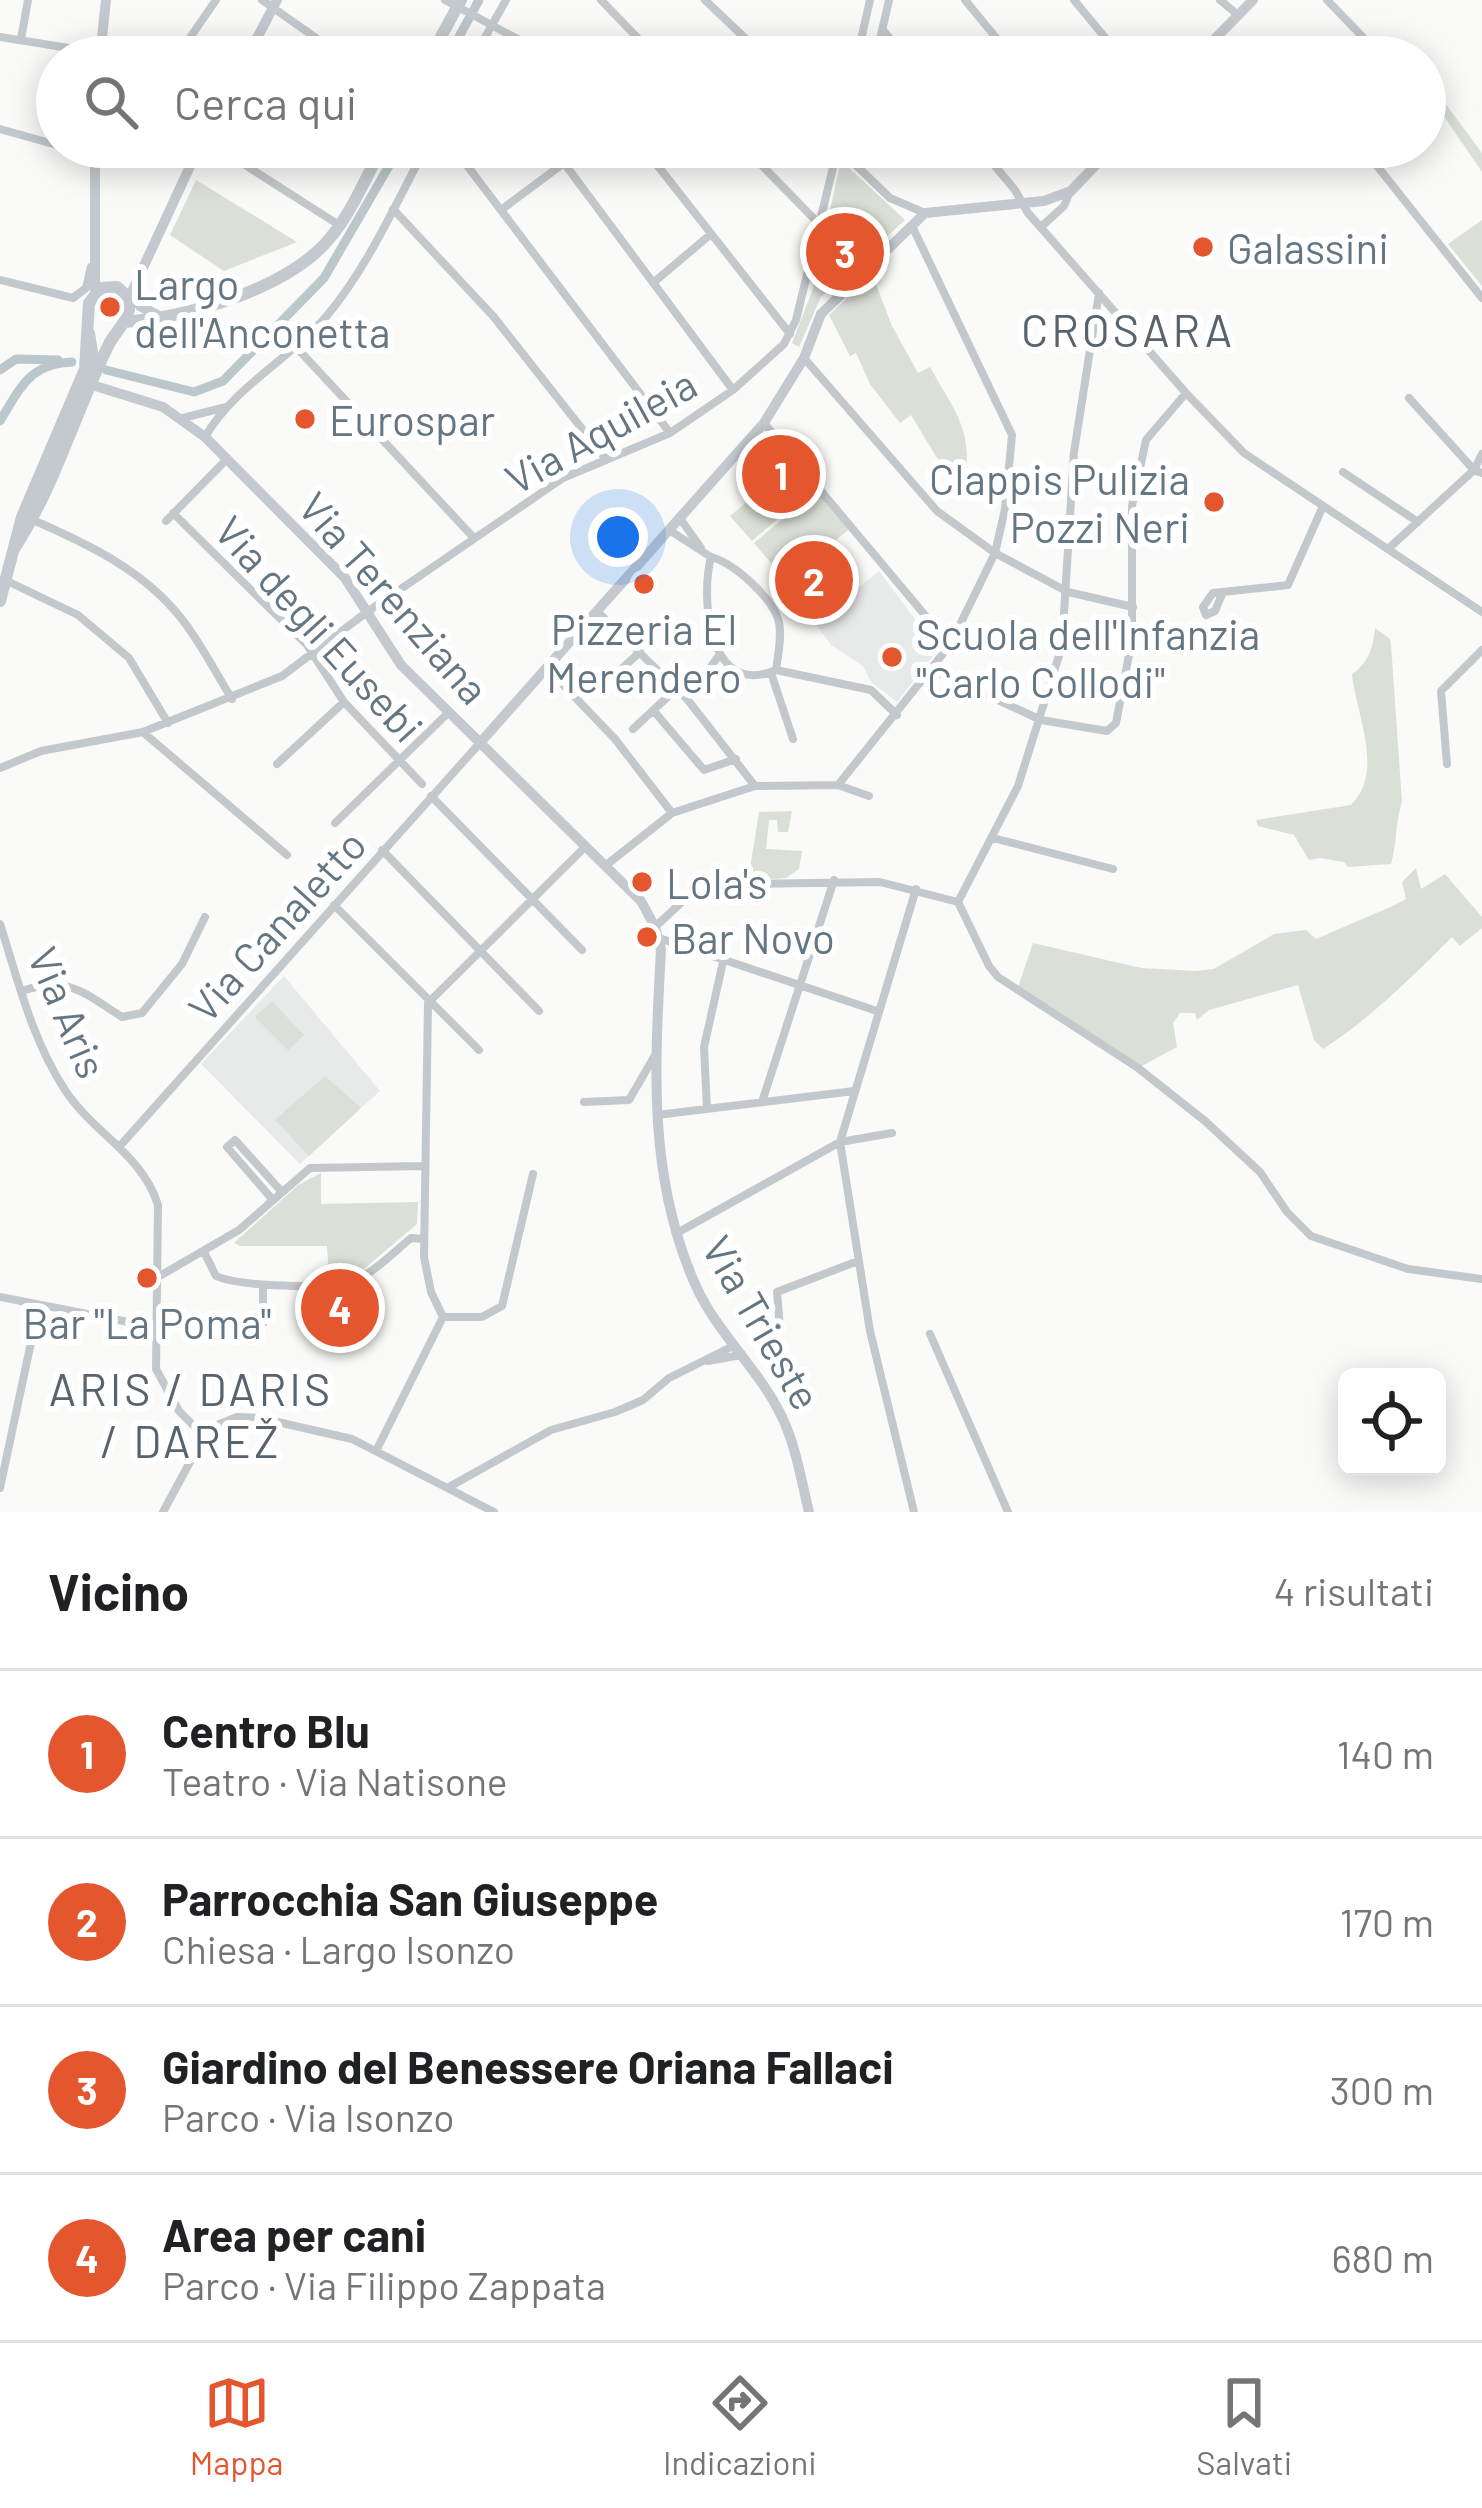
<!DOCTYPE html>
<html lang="it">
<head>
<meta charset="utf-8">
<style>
	:root { --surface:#fff; --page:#f6f6f6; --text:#202124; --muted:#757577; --line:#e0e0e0; --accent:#e4572e }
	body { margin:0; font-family:Barlow,sans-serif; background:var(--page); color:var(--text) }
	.controls { position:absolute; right:36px; bottom:36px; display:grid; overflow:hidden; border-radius:18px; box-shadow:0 6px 30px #0003 }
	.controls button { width:108px; height:108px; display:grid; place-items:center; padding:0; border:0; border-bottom:3px solid var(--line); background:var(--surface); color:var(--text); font:60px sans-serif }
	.you { position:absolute; left:618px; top:537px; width:42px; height:42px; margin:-30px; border:9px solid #fff; border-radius:50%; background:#1a73e8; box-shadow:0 0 0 18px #1a73e833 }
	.badge { display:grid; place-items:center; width:78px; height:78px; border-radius:50%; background:var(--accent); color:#fff; font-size:39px; font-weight:700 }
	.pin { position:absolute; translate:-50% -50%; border:6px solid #fff; box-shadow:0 3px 12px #0006 }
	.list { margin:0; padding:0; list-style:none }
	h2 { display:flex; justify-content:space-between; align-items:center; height:156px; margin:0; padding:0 48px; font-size:51px }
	h2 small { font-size:39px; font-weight:400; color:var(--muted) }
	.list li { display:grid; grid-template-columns:78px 1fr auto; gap:36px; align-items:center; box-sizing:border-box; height:168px; padding:0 48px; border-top:3px solid var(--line) }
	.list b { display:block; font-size:45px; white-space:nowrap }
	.list p { margin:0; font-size:39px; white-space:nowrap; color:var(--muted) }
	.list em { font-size:39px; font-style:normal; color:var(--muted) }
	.icon { flex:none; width:66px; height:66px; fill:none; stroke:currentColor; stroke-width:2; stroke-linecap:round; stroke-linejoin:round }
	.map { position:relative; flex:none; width:1482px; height:1512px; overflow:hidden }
	.search { position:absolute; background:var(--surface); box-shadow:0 6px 30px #0003; left:36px; right:36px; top:36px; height:132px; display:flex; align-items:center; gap:30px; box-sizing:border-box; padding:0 42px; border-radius:66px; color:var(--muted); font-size:45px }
	.sheet { height:828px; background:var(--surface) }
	nav { display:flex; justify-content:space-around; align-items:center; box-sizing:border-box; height:168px; border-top:3px solid var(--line); background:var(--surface); font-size:33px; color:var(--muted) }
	nav a { display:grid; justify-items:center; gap:6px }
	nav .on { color:var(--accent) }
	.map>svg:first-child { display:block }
	.built { fill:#e8e9e9 }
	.green { fill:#dadfd7 }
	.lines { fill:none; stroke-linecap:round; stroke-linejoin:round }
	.canal { stroke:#bbc7cb; stroke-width:9 }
	.street { stroke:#c3c8cc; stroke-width:8 }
	.secondary { stroke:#c3c9ce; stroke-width:10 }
	.primary { stroke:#c3c9ce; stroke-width:12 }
	.poi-dot { fill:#e4572e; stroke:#fff; stroke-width:4.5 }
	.labels { text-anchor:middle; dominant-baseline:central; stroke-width:12; stroke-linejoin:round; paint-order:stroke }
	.poi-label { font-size:42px; fill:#657683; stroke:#fff; text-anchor:start }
	.street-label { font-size:42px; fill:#657683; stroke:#fff }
	.neighbourhood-label { font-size:45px; letter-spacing:3px; fill:#57646e; stroke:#fff }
</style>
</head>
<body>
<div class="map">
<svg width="1482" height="1512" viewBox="0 0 1482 1512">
	<rect width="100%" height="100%" fill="#fafaf8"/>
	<path class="built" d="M 879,571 L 938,650 L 897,702 L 871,682 L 863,666 L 831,645 L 815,623 Z
		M 284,976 L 380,1091 L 300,1164 L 201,1064 Z"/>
	<path class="green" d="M 1439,95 L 1482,153 L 1482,172 L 1437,106 Z
		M 844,163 L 905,220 L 821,297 L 799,347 L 792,343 L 813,289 L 840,164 Z
		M 196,180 L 297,242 L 224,271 L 170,235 Z
		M 1482,220 L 1482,286 L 1448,244 Z
		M 872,274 L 892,326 L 918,373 L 930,367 C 956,414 974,430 964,486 L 942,466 L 911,415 L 900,423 L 870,384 L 856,353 L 850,356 L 829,315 Z
		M 819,489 L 851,528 L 785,580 L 754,543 Z
		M 760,491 L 781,516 L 752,541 L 730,516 Z
		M 1375,628 L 1390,639 L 1391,645 L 1402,802 C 1395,823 1397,844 1391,864 L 1348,867 L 1344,862 L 1320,858 L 1309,860 L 1294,835 L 1258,826 L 1256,820 L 1351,805 C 1385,771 1356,715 1352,674 C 1369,663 1373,647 1375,628 Z
		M 792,811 L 788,832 L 778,832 L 777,820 L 769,820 L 766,849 L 802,851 L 799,869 L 786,878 L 748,881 L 759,812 Z
		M 1416,868 L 1421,889 L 1445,874 L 1482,917 L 1482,928 L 1460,946 L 1452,937 C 1411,978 1371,1018 1323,1049 L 1314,1040 L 1298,985 L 1209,1010 L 1197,1020 L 1195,1013 L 1180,1013 L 1173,1023 L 1177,1047 L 1138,1068 L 1017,990 L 1033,943 L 1141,968 L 1195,971 L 1214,969 L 1274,934 L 1306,930 L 1316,939 L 1395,905 L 1406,899 L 1402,882 Z
		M 272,1001 L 304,1035 L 288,1050 L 255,1017 Z
		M 325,1076 L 361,1108 L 309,1156 L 275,1120 Z
		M 321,1173 L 321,1204 L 418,1202 L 417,1224 L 358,1274 L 329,1275 L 327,1246 L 240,1246 L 234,1243 L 298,1185 Z
		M 354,1286 L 354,1303 L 330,1321 L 330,1290 Z"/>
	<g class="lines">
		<path class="canal" d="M 448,57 L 479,0
			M 0,370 L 16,359 L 58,360
			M 106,370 L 194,392 L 223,381 L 324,278 L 400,147
			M 0,421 C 21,387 29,364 72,362"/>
		<path class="street" d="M 262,0 L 343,57
			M 445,0 L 551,57
			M 601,0 L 656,57
			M 705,0 L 765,57
			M 965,0 L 1012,57
			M 1074,0 L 1121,57
			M 1220,0 L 1238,15
			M 1327,0 L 1382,57
			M 883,30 L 905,57
			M 0,37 L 100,53
			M 21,39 L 28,0
			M 178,55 L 216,0
			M 474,57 L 506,0
			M 857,57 L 870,0
			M 876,57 L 889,0
			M 0,129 L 57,145
			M 64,147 L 95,155
			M 217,147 L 339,225
			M 453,147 L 670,433
			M 544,147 L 564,163 L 733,390
			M 643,147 L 790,334
			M 744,147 L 820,225
			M 979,147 L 1015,190 L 1028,213 L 1186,393 L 1244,453 L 1482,612
			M 1087,147 L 1099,162
			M 1362,147 L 1482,298
			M 838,148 L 890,198 L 925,213
			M 460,157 L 473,147
			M 393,209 L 493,316 L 605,458
			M 501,210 L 564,163
			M 1041,227 L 1064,206 L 1070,192
			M 0,280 L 73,298 L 86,288 L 91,267
			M 653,283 L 711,234
			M 295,346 L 474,538
			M 804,358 L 937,511 L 995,553 L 1068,592 L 1133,607
			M 1409,398 L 1474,470 L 1482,473
			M 183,418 L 226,407
			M 764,423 L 950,645
			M 205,437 C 232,389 289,359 325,318 C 367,269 396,203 426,147
			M 1343,472 L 1418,522
			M 173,513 L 307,645 L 344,702 L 422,784
			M 679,517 L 701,548
			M 33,520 C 88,544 143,570 181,618 C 201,643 215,672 232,699
			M 166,521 L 227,459
			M 669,530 L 711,557
			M 1388,549 L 1474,470 L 1482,454
			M 711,557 C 734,563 773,598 779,622 C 782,637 778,655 776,670 C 709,699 700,600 711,557 Z
			M 7,581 L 78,615 L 129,658 L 168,723
			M 1223,592 L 1215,611 L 1206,615 L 1203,607 L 1213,593 L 1288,585 L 1323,506
			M 597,611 L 687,699 L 755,786
			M 547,668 L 615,739 L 672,813
			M 776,670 L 871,690 L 897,715
			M 933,670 L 1041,720 L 1107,731 L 1116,723 L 1132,639 L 1132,506 L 1146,440 L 1186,393
			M 771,673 L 793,739
			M 604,685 L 640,652
			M 687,699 L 720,654
			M 653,710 L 704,770 L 736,759
			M 633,729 L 676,689
			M 144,733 L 287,855
			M 277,764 L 344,702
			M 1447,764 L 1441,691 L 1482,650
			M 0,768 L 41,751 L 143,732 L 282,676 L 367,612 L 563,478 L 670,433 L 733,390 L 784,344 L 796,320 L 838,147
			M 838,785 L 950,645 L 995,553 L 1005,509 L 1012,435 L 913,228
			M 431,796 L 582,950
			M 335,823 L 448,713
			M 993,838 L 1113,869
			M 382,850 L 539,1011
			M 605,866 L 672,813 L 755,786 L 838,785 L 869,796
			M 958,902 L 989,966 L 998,977 L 1138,1068 L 1205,1121 L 1260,1172 L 1287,1212 L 1311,1236 L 1408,1269 L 1482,1279
			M 958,902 L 1018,786 L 1062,646 L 1074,452 L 1099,293
			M 334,905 L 479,1050
			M 0,924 C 18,980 32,1040 65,1090 C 93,1133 142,1154 158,1205 L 156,1369 L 179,1411 L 204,1436
			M 655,927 L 684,900 L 701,892 L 748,884 L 880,882 L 958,902
			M 659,938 L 877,1011
			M 22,991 C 68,975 84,993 122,1017 L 142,1013 L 182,964 L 205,917
			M 584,1102 L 629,1100 L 654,1057
			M 762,1102 L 834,880
			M 707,1109 L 704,1047 L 723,962
			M 657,1115 L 854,1091
			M 119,1147 L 479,744
			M 272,1199 L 227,1147 L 235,1140 L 281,1191
			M 677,1233 L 840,1142 L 892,1133
			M 204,1252 L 216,1276 C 239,1287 336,1290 358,1279 C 377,1270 395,1251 411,1238 L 424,1239
			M 158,1277 L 239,1230 L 310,1168 L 424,1166
			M 0,1297 L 154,1327
			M 443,1317 L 431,1292 L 424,1257 L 428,1003 L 585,847
			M 263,1323 L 263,1285
			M 780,1329 L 777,1292 L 858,1261
			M 930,1334 L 1008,1512
			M 708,1361 L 741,1355
			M 377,1449 L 443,1317 L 482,1317 L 502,1306 L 533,1174
			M 449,1487 L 551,1430 L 615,1412 L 643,1400 L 669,1378 L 733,1346
			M 0,1488 L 39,1305
			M 163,1512 L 204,1436 L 217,1425 L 237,1417 L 260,1418 L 352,1439 L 494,1512
			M 914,1512 L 870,1331 L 840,1142 L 916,889"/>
		<path class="secondary" d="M 100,57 L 106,0
			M 247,57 L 277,0
			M 1197,57 L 1253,0
			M 136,289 L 140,306 L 157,315
			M 95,293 L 95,147
			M 129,298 L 199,147
			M 90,333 L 93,352 L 89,384 L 163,407 L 205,437 L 345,578 L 401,665 L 641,901 L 655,927 L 661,949 C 655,1064 647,1175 695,1284 C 716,1332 758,1368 781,1415 C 796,1445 801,1480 809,1512
			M 479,744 L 764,423 L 804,358 L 821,314 L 925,213 L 1044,201 L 1071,191 L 1113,147"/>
		<path class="primary" d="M 430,57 L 461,0
			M 124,322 C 189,317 288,289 330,238 C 352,212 366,177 382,147
			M 0,601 L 22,517 L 85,369 L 89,303 L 101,288 L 117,287 L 129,298 C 133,319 116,329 108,346 C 75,413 55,486 14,549"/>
	</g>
	<g class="poi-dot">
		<circle cx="1203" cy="247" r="12"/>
		<circle cx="110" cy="307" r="12"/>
		<circle cx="305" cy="419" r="12"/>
		<circle cx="1214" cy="502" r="12"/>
		<circle cx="644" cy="584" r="12"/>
		<circle cx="892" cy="657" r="12"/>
		<circle cx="642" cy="882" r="12"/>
		<circle cx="647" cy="937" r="12"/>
		<circle cx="147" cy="1278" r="12"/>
	</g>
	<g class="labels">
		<g class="poi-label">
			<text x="1227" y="247">Galassini</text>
			<text x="134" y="283">Largo<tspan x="134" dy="48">dell'Anconetta</tspan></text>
			<text x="329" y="419">Eurospar</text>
			<text x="1190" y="478" text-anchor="end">Clappis Pulizia<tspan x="1190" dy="48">Pozzi Neri</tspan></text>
			<text x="644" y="628" text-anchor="middle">Pizzeria El<tspan x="644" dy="48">Merendero</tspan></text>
			<text x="916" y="633">Scuola dell'Infanzia<tspan x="916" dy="48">"Carlo Collodi"</tspan></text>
			<text x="666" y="882">Lola's</text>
			<text x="671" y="937">Bar Novo</text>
			<text x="147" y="1322" text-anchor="middle">Bar "La Poma"</text>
		</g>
		<g class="street-label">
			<text transform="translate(600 430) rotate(-29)">Via Aquileia</text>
			<text transform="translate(395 597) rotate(49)">Via Terenziana</text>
			<text transform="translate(320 628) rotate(48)">Via degli Eusebi</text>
			<text transform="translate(276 925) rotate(-48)">Via Canaletto</text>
			<text transform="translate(69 1012) rotate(67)">Via Aris</text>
			<text transform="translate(763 1322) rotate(60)">Via Trieste</text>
		</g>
		<g class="neighbourhood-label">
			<text x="1128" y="329">CROSARA</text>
			<text x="191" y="1388">ARIS / DARIS<tspan x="191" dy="52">/ DAREŽ</tspan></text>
		</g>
	</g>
</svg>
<div class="controls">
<button><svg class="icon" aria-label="locate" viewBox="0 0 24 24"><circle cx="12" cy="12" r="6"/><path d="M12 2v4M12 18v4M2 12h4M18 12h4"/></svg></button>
</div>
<div class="you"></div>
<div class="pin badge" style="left:781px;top:474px">1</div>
<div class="pin badge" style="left:814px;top:580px">2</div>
<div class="pin badge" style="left:845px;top:252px">3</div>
<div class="pin badge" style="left:340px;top:1308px">4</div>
<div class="search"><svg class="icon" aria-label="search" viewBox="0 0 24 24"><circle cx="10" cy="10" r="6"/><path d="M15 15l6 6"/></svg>Cerca qui</div>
</div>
<section class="sheet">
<h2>Vicino<small>4 risultati</small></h2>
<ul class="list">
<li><span class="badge">1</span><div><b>Centro Blu</b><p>Teatro · Via Natisone</p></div><em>140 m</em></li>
<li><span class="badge">2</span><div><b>Parrocchia San Giuseppe</b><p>Chiesa · Largo Isonzo</p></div><em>170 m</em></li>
<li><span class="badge">3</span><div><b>Giardino del Benessere Oriana Fallaci</b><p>Parco · Via Isonzo</p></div><em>300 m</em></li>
<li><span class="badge">4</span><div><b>Area per cani</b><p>Parco · Via Filippo Zappata</p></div><em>680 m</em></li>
</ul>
</section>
<nav>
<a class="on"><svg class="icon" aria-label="map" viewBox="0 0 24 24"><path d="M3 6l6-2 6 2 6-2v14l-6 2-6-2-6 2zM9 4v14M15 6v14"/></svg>Mappa</a>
<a><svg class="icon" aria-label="directions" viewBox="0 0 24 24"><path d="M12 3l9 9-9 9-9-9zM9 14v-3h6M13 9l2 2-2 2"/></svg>Indicazioni</a>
<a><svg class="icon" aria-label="saved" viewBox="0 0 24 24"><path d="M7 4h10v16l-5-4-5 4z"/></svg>Salvati</a>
</nav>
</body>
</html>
